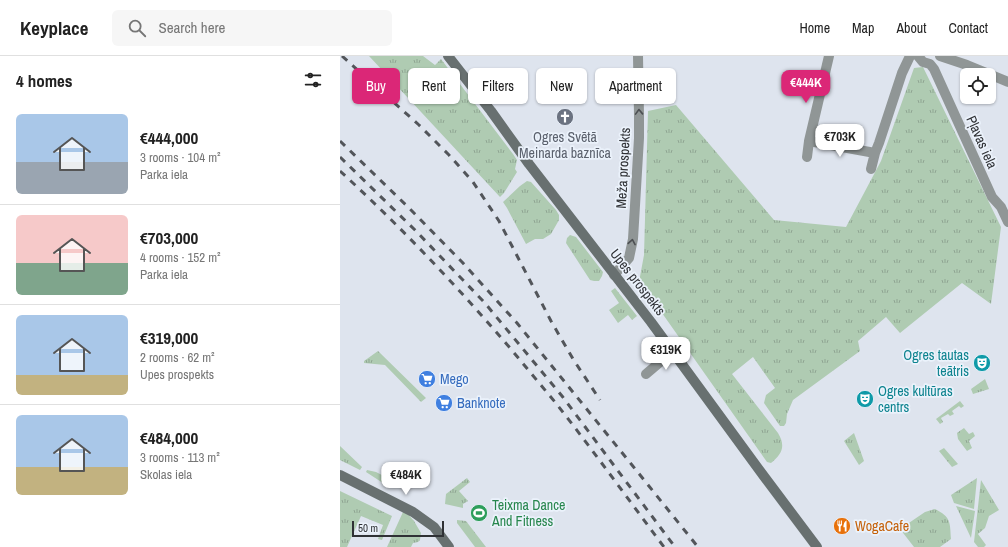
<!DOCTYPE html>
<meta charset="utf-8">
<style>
:root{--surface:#fff;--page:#f6f6f6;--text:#222;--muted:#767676;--line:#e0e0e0;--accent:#db2777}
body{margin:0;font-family:"Archivo Narrow",sans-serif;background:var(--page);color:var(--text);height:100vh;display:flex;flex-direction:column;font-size:15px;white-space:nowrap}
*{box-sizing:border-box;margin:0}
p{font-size:13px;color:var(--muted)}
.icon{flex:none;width:22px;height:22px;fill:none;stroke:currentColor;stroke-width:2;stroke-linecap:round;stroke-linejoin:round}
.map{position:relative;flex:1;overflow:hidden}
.panel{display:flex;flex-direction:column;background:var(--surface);width:340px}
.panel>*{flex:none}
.banner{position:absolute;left:12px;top:12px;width:380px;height:36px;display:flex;gap:8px}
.buttons{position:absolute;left:620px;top:12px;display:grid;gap:8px}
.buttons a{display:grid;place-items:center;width:36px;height:36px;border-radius:6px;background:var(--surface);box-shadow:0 1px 3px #0004;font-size:20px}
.scale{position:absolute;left:12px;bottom:10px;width:92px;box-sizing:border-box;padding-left:4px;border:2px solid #2f3135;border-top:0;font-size:11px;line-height:14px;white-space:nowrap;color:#2f3135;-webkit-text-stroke:3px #ebf2fb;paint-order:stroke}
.price{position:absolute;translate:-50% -34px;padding:0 9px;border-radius:8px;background:#fff;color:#222;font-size:13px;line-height:26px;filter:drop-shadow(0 1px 2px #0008)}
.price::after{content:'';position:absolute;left:50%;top:24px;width:12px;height:9px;margin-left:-6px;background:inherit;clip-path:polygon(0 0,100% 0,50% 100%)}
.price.active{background:var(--accent);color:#fff}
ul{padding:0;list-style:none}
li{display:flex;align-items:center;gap:12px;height:100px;padding:0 16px}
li+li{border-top:1px solid var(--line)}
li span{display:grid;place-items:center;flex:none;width:112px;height:80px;border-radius:6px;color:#555}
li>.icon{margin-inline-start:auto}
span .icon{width:48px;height:48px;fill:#fffc;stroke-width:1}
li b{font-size:17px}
h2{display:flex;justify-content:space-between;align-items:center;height:48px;padding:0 16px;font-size:17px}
.tag{padding:0 14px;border-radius:6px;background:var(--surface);box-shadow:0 1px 3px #0004;font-size:14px;line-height:36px}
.tag.active{background:var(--accent);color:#fff}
header{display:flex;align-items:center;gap:24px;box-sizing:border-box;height:56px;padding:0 20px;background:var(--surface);border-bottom:1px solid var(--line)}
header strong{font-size:19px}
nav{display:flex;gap:22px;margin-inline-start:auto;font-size:14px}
.search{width:280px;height:36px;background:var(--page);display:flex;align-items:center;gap:10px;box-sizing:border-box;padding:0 14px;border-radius:6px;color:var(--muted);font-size:15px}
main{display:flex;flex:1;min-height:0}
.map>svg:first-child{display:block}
.grass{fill:url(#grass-tufts)}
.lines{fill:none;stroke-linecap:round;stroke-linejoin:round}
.street{stroke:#909696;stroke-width:10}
.secondary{stroke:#687070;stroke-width:10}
.rail{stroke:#52555a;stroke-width:3;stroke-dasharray:7 7;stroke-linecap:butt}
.oneway{stroke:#4c4f52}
.labels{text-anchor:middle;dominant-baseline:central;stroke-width:3.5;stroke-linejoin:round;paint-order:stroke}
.worship-label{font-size:14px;fill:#5b616d;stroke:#ebf2fb}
.street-label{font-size:14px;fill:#2f3135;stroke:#ebf2fb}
.culture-label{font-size:14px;fill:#0d838f;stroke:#ebf2fb;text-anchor:end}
.shop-label{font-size:14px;fill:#366cbe;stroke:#ebf2fb;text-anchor:start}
.leisure-label{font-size:14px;fill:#27864d;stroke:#ebf2fb;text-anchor:start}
.food-label{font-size:14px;fill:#c56008;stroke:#ebf2fb;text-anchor:start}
</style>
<header>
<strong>Keyplace</strong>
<div class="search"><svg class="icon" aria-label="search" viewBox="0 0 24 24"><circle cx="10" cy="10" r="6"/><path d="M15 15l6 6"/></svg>Search here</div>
<nav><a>Home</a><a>Map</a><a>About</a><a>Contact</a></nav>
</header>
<main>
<section class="panel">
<h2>4 homes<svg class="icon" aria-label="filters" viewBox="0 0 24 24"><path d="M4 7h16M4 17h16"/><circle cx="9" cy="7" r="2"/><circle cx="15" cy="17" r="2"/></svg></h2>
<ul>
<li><span style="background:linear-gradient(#a9c7e8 60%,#9aa5b1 0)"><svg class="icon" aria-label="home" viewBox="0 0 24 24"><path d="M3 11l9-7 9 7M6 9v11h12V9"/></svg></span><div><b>€444,000</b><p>3 rooms · 104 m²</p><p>Parka iela</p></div></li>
<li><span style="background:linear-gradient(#f6c9c9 60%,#7fa58c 0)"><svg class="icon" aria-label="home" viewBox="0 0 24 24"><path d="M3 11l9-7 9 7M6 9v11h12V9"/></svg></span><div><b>€703,000</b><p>4 rooms · 152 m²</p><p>Parka iela</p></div></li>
<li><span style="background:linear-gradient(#a9c7e8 75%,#c2b280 0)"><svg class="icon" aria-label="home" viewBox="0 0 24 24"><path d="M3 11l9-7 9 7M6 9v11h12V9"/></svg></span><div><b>€319,000</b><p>2 rooms · 62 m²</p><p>Upes prospekts</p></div></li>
<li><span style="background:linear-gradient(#a9c7e8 65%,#c2b280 0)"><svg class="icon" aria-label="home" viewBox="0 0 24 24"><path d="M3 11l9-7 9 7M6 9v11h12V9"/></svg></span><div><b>€484,000</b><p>3 rooms · 113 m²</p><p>Skolas iela</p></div></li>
</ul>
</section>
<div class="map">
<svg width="668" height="491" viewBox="0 0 668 491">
<defs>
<pattern id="grass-tufts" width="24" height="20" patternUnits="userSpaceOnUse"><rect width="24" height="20" fill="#afcbb2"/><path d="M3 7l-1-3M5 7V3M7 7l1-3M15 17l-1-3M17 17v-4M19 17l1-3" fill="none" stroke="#8fa592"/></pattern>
</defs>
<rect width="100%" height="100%" fill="#dee4ee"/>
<path class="grass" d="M 29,0 L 83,0 L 95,9 L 101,3 L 173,98 L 177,104 L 175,113 L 177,116 L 164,137 L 160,141 Z
M 583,11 L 661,171 L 651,248 L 622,227 L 560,277 L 546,261 L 518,285 L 520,295 L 453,344 L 447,358 L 446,367 L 444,370 L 440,370 L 424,347 L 426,339 L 435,332 L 413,301 L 392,318 L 438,377 C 446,390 442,398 431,407 L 427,406 L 310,240 L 299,226 L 304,199 L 308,55 L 336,49 L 434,164 L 506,171 L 541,105 L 574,12 Z
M 187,125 L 191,126 L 216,154 L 219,159 L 219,164 L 211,178 L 203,183 L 195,183 L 186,188 L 167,152 L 163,146 L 180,130 Z
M 230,179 L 236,181 L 263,216 L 262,220 L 259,225 L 254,225 L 250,224 L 226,187 L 227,182 Z
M 275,232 L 297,260 L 292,264 L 288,259 L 278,267 L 269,254 L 279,247 L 271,235 Z
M 38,295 L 86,342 L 81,346 L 45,309 L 24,307 L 24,305 Z
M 645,323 L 649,333 L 633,338 L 631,333 Z
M 620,345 L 624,350 L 621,352 L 619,350 L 612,355 L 614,358 L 610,360 L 608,358 L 601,362 L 603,366 L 600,368 L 596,363 Z
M 624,372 L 629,378 L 633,376 L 635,380 L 629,385 L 632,392 L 627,395 L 618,383 L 617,377 Z
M 514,377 L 524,405 L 519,409 L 504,385 Z
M 0,390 L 22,411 L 20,414 L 0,404 Z
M 604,392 L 618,408 L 612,411 L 599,395 Z
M 27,414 L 36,416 L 61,429 L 58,432 L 46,429 L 26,416 Z
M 127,422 L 130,426 L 119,435 L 128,445 L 123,448 L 123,452 L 105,448 L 106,438 Z
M 637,422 L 634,453 L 614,447 L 611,439 Z
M 641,424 L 659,454 L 649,460 L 645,472 L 638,478 L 646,489 L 644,491 L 638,491 L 634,486 Z
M 0,435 L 52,460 L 42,484 L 38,483 L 43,469 L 21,460 L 7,491 L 0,491 Z
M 616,450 L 635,455 L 631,482 Z
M 595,453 C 611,461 610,466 611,483 L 600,491 L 574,491 L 560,473 L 585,456 Z
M 63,456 L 67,457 L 74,465 L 81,477 L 80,484 L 78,486 L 73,487 L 71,491 L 47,491 Z
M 117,464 L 126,465 L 146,491 L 135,491 L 117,467 Z"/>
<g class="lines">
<path class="street" d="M 578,0 L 583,6 L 590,8 L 594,13 L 652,141 L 661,151 L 668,166
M 600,0 L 627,9 L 668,26
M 469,85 L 535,97
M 467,101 L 469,85 L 489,0
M 531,113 L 535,97 L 539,87 L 562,17 L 570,0
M 274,219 L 289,202 L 293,183 L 299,82 L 299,60 L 298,0
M 306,318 L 332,296"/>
<path class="secondary" d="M 108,0 L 151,55 L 189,108 L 311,266 L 423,419 L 477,491
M 0,419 L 73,456 L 94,471 L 109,491"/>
<path class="rail" d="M 2,0 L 79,69 L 109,99 L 133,126 L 159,165 L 211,265 L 233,303 L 260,344
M 0,85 L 68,151 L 122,206 L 177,267 L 292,409 L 358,491
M 0,101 L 75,174 L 144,246 L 222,340 L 335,491
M 0,115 C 60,170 117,230 170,292 C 185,310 200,328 215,346 C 252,393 288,443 324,491"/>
</g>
<defs><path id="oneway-chevron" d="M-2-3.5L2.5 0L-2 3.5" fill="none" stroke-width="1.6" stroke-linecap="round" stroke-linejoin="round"/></defs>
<g class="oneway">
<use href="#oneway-chevron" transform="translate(299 56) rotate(-92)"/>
<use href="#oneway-chevron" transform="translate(292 186) rotate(-80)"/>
</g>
<defs>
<symbol id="church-disc" viewBox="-11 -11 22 22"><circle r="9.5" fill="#6b7280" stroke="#ebf2fb"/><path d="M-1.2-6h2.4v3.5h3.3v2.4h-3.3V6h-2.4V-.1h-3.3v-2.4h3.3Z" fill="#fff"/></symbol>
<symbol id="theatre-disc" viewBox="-11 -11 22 22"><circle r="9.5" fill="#0f9aa8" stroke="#ebf2fb"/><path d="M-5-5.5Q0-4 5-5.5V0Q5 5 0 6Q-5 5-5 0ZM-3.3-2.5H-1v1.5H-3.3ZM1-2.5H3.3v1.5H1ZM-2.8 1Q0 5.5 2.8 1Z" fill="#fff"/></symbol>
<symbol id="supermarket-disc" viewBox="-11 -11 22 22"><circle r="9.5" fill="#3f7fe0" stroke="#ebf2fb"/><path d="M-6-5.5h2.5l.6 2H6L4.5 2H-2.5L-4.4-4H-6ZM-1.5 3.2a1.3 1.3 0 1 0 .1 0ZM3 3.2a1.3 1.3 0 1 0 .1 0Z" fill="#fff"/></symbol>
<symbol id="stadium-disc" viewBox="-11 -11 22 22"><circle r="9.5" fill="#2e9e5b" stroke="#ebf2fb"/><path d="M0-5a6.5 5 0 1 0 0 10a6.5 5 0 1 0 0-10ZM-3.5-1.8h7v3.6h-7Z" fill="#fff"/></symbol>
<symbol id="restaurant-disc" viewBox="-11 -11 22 22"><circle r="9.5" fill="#e8710a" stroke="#ebf2fb"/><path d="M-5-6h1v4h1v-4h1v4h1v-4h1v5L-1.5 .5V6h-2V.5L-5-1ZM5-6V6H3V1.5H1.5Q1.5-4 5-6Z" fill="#fff"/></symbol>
</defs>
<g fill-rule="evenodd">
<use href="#church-disc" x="215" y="51" width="20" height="20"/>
<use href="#theatre-disc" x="632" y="297" width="20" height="20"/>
<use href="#supermarket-disc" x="77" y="313" width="20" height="20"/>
<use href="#theatre-disc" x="515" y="333" width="20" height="20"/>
<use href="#supermarket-disc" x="94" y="337" width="20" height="20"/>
<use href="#stadium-disc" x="129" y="447" width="20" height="20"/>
<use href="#restaurant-disc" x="492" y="460" width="20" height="20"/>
</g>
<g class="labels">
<g class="worship-label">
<text x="225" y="81">Ogres Svētā<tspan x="225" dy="16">Meinarda baznīca</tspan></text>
</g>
<g class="street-label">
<text transform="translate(642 86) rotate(66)">Pļavas iela</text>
<text transform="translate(283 112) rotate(-87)">Meža prospekts</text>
<text transform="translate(298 226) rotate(52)">Upes prospekts</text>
</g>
<g class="culture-label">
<text x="629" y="299">Ogres tautas<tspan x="629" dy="16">teātris</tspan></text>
<text x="538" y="335" text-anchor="start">Ogres kultūras<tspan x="538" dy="16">centrs</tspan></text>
</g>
<g class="shop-label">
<text x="100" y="323">Mego</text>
<text x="117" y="347">Banknote</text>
</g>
<g class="leisure-label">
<text x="152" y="449">Teixma Dance<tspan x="152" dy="16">And Fitness</tspan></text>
</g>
<g class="food-label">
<text x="515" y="470">WogaCafe</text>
</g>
</g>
</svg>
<div class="buttons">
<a><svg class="icon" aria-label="locate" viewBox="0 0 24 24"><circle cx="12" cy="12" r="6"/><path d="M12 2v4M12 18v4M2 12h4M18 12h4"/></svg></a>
</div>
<div class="scale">50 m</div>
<b class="price active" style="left:466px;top:48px">€444K</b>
<b class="price" style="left:500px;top:102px">€703K</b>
<b class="price" style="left:326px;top:315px">€319K</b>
<b class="price" style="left:66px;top:440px">€484K</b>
<div class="banner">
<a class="tag active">Buy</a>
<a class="tag">Rent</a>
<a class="tag">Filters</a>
<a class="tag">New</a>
<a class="tag">Apartment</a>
</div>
</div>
</main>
